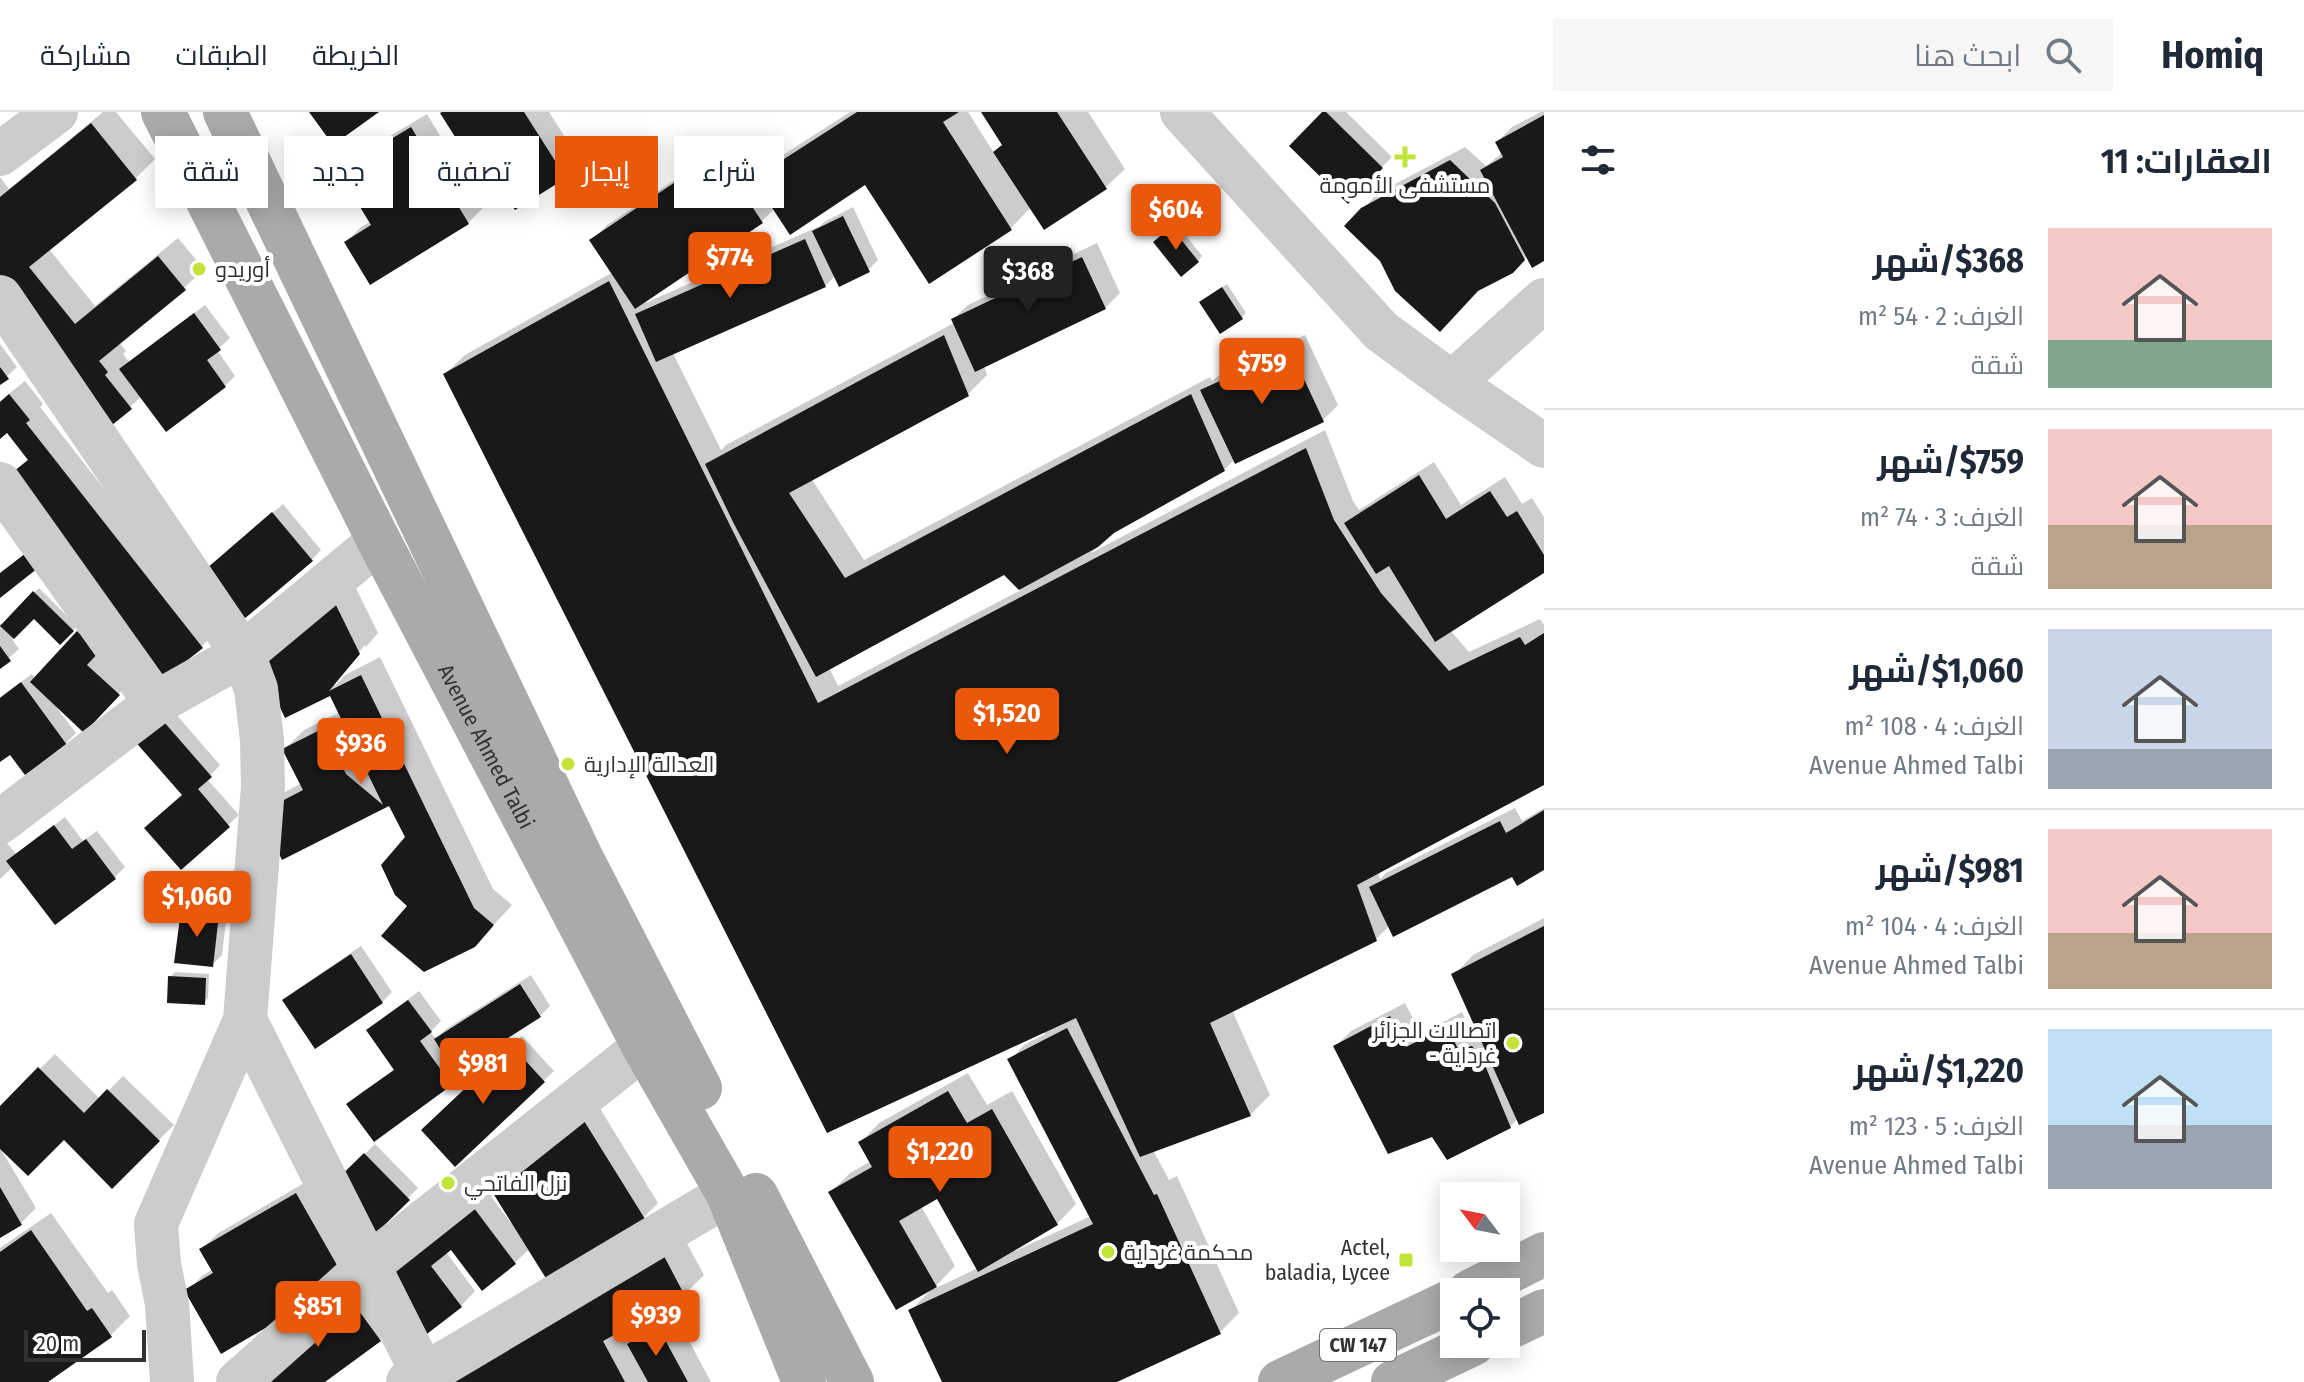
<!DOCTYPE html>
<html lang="ar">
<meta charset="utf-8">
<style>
:root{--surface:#fff;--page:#f6f6f7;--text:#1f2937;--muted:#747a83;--line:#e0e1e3;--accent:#ea580c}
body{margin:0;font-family:"Fira Sans Condensed",Cairo,sans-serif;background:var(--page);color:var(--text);direction:rtl;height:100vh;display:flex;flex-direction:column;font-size:30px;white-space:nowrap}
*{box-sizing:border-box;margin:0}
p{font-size:26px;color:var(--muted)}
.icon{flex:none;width:44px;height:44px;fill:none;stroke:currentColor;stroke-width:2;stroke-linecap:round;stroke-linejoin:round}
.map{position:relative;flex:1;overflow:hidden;direction:ltr}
.side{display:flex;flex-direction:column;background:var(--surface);width:760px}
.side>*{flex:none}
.top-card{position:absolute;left:24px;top:24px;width:760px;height:72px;direction:rtl;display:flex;gap:16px}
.needle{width:52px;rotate:302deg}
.fabs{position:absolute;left:1440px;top:1070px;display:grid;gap:16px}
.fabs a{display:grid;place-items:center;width:80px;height:80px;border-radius:0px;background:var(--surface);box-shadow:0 4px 20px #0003;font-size:40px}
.scale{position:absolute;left:24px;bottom:20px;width:122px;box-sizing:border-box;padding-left:8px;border:4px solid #323232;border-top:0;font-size:22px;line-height:28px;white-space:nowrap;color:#323232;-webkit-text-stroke:6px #fff;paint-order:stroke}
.price{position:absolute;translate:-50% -68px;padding:0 18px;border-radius:8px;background:var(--accent);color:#fff;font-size:26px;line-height:52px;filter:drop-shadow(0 2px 4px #0008)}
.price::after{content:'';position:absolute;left:50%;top:48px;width:24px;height:18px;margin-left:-12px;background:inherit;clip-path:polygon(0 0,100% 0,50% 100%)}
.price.selected{background:#222;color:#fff}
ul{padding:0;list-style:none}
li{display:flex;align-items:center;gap:24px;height:200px;padding:0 32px}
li+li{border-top:2px solid var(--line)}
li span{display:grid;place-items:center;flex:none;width:224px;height:160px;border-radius:0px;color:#555}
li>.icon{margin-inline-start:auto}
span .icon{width:96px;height:96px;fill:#fffc;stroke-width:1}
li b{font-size:34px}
h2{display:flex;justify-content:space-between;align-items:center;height:96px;padding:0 32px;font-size:34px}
.pill{padding:0 28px;border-radius:0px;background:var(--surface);box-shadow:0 4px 20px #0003;font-size:28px;line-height:72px}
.pill.selected{background:var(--accent);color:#fff}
header{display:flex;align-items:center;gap:48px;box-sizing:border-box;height:112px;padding:0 40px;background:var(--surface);border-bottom:2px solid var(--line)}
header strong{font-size:38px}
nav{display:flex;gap:44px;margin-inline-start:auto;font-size:28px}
.search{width:560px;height:72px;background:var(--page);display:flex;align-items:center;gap:20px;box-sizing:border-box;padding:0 28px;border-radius:0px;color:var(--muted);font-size:30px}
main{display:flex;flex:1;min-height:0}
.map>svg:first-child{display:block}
.shadow{fill:#0003;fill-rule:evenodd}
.building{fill:#191919}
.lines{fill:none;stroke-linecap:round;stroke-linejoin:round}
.minor{stroke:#ccc;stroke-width:44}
.major{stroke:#aaa;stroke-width:44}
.poi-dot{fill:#c4e339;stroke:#fff;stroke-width:3}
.labels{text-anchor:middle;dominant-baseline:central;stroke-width:8;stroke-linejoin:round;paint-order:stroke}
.shield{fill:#fff;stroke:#707070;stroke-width:2}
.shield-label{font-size:20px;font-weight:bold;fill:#323232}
.poi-label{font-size:22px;fill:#323232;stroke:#fff;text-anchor:start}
.street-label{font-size:22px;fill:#323232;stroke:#fff}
</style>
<header>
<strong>Homiq</strong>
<div class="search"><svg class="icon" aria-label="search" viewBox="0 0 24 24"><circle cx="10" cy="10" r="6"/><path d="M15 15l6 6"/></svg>ابحث هنا</div>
<nav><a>الخريطة</a><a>الطبقات</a><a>مشاركة</a></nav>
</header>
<main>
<section class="side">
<h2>العقارات: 11<svg class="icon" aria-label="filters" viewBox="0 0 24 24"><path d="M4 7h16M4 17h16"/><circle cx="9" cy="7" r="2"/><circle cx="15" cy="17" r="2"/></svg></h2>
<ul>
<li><span style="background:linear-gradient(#f6c9c9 70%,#7fa58c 0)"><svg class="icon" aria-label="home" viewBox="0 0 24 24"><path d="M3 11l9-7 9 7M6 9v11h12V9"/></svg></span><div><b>$368/شهر</b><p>الغرف: 2 · 54 m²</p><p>شقة</p></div></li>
<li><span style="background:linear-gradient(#f6c9c9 60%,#b9a48a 0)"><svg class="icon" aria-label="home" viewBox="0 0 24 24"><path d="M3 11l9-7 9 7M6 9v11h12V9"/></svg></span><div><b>$759/شهر</b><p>الغرف: 3 · 74 m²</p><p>شقة</p></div></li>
<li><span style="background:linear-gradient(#c9d6e8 75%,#9aa5b1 0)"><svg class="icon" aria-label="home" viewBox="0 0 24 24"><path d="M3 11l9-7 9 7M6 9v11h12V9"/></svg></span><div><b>$1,060/شهر</b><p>الغرف: 4 · 108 m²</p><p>Avenue Ahmed Talbi</p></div></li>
<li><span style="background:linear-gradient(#f6c9c9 65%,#b9a48a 0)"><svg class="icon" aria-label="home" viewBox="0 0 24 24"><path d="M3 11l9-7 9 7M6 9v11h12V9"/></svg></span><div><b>$981/شهر</b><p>الغرف: 4 · 104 m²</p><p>Avenue Ahmed Talbi</p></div></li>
<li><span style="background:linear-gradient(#bfe0f5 60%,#9aa5b1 0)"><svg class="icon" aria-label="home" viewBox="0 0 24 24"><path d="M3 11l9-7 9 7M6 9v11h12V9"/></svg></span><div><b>$1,220/شهر</b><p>الغرف: 5 · 123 m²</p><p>Avenue Ahmed Talbi</p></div></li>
</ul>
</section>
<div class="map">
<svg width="1544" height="1270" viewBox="0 0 1544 1270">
<rect width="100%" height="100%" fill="#fff"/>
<path class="shadow" d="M 103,0 L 116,0 L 155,47 L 135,67 L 49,137 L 95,194 L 178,126 L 204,157 L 184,176 L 119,230 L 126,239 L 123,242 L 129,250 L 205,193 L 230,226 L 217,238 L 235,264 L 225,274 L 166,317 L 142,284 L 108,315 L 0,181 L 0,65 L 9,77 Z
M 444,0 L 549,0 L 580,49 L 565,64 L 485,46 Z
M 850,0 L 968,0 L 994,41 L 1004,32 L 983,0 L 1088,0 L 1125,57 L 1105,76 L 1031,95 L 1011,116 L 866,70 L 775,96 L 762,109 L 643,192 L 647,190 L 648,191 L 652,188 L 820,114 L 824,110 L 853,95 L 878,148 L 868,158 L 835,164 L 825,174 L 673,241 L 721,338 L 726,333 L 954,211 L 953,207 L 968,193 L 1097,131 L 1120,181 L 1105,196 L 984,254 L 987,263 L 968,282 L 811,366 L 864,448 L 1210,265 L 1212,269 L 1218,264 L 1305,223 L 1338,293 L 1323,308 L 1235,347 L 1224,358 L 1113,419 L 1091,441 L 1325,318 L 1353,389 L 1359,398 L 1434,350 L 1461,393 L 1505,365 L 1522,392 L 1532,386 L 1544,405 L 1544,458 L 1450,518 L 1469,540 L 1540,507 L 1544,513 L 1544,671 L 1378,760 L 1380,767 L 1386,761 L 1515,696 L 1522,709 L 1544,696 L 1544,755 L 1512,762 L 1390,813 L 1376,827 L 1232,898 L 1270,983 L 1250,1003 L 1153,1038 L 1169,1068 L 1177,1064 L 1239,1201 L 1220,1220 L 1112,1270 L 944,1270 L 911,1198 L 931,1178 L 831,1080 L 850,1061 L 871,1049 L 860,1031 L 879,1011 L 968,961 L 987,993 L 1012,979 L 1076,1092 L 1057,1112 L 1014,1136 L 1015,1139 L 1091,1104 L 1010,948 L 1024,933 L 1045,922 L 445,262 L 465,243 L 613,160 L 592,128 L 607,113 L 733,29 L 757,66 L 775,48 ZM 1005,460 L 1021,478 L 838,574 L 829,555 ZM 938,1085 L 978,1156 L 932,1178 L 955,1154 L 921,1094 Z
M 1325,0 L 1346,0 L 1392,45 L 1348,89 Z
M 1541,0 L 1544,0 L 1544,147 L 1528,143 L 1512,159 L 1381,147 L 1347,114 L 1378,81 L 1465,35 L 1486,54 L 1503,40 L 1497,30 L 1512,15 Z
M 427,2 L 483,96 L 468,111 L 346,130 L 361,115 L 371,109 L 341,59 L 356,44 Z
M 1177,112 L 1202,144 L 1198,149 L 1160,125 Z
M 1227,172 L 1246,201 L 1242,205 L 1206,186 Z
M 0,232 L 17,255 L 0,271 Z
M 25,269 L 43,292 L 40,295 L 216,520 L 201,535 L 0,385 L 0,349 L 12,363 L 29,347 L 8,318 L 0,325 L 0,289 Z
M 283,392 L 321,438 L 312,448 L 203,460 Z
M 350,464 L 378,521 L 366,535 L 365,533 L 331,573 L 336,573 L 345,563 L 380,545 L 493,777 L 512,793 L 474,834 L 410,793 L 407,725 L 390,692 L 283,745 L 281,682 L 302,671 L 284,638 L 304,618 L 340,600 L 331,581 L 249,527 Z
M 39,476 L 77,514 L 60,530 L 34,504 L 12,527 L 19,537 L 0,554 L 0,511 L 2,514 Z
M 88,511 L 128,572 L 84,618 L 59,594 L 57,596 L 76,621 L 66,631 L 25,660 L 10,640 L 0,647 L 0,585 L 32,562 L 36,567 Z
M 162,586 L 220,653 L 207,667 L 239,703 L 181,756 L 184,682 L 127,618 Z
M 65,705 L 83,729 L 97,719 L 125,755 L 115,765 L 13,755 L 0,767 L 0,722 L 16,742 Z
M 193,789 L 228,793 L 222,843 L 212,853 L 183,799 Z
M 1544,806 L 1544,998 L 1518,1006 L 1510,1015 L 1433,1022 L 1336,934 L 1351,919 L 1405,891 L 1421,922 L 1462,900 L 1473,923 L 1480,921 L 1454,863 L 1473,843 Z
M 361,834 L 392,880 L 382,890 L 285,889 L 295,879 Z
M 175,860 L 209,862 L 208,886 L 204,891 L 170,865 Z
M 531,863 L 550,894 L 540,904 L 457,957 L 460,962 L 450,972 L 349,992 L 359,982 L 396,956 L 369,919 L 379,909 L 419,879 L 441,909 L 430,920 L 436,927 L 446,917 Z
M 522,924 L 554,959 L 455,1052 L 424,1018 Z
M 55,942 L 100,987 L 123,964 L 174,1013 L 112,1074 L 64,1026 L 0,1034 L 0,996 Z
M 596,990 L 658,1091 L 643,1106 L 530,1136 L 515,1151 L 451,1135 L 446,1140 L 475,1179 L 461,1194 L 395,1212 L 380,1227 L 322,1270 L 232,1270 L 481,1071 L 511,1111 L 513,1109 Z
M 375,1032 L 418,1076 L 362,1132 L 360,1152 L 187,1179 L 202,1164 L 213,1157 L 202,1137 L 217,1122 L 311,1067 L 322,1085 Z
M 0,1036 L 36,1096 L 21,1111 L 0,1124 Z
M 51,1101 L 108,1181 L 112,1178 L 130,1204 L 111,1223 L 45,1270 L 0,1270 L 0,1136 Z
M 676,1111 L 704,1163 L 684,1183 L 625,1215 L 632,1229 L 644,1217 L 674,1201 L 711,1270 L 410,1270 Z"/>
<path class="building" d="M 309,0 L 379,0 L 333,33 Z
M 442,0 L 524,0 L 566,66 L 515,98 L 484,49 L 474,55 L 440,1 Z
M 857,0 L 959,0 L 943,10 L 1012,118 L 929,172 L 865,73 L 790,123 L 753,67 Z
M 981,0 L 1057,0 L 1107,77 L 1044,118 L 993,40 L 1002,33 Z
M 1322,0 L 1326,0 L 1383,56 L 1348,92 L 1289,34 Z
M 1544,3 L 1544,149 L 1532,156 L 1480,58 L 1503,45 L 1495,30 Z
M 91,11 L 137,68 L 29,155 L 75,212 L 158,144 L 186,178 L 99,249 L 108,260 L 105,263 L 132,297 L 107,317 L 0,185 L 0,85 Z
M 411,15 L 469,112 L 370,173 L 344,130 L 371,113 L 338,59 Z
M 717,42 L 763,111 L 635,197 L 589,128 Z
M 1450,48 L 1495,91 L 1525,148 L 1513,161 L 1478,179 L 1440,220 L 1395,179 L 1380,149 L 1344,114 L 1361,96 Z
M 843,104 L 870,160 L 839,175 L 812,119 Z
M 1171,115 L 1199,150 L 1181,165 L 1153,130 Z
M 805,127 L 826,175 L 656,250 L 635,202 Z
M 1082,145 L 1106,197 L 975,260 L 951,207 Z
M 609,169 L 818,591 L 1306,336 L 1334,408 L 1381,481 L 1449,559 L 1520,525 L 1525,533 L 1544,521 L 1544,673 L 1357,773 L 1377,829 L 1210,911 L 1251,1004 L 1140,1045 L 1076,906 L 827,1021 L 443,262 Z
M 1222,175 L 1243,207 L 1220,222 L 1199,190 Z
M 194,201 L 221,238 L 207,248 L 226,275 L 166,320 L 119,257 Z
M 944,223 L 969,284 L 789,381 L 845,466 L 1191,282 L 1225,359 L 1114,421 L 1098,435 L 1019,478 L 1004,463 L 816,565 L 734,412 L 705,352 Z
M 1290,237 L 1324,310 L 1235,352 L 1200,278 Z
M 0,255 L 9,267 L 0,273 Z
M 9,282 L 30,308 L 26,311 L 203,536 L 153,575 L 4,367 L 28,348 L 7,321 L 0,327 L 0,290 Z
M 1419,363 L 1446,407 L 1490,379 L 1507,405 L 1517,399 L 1544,443 L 1544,461 L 1435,530 L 1389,454 L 1376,462 L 1344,411 Z
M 272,400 L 313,449 L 231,518 L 191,470 Z
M 26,441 L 38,456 L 0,486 L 0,461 Z
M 33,479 L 74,519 L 60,533 L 34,507 L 14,527 L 0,514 Z
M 331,483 L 360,542 L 329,579 L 361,563 L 474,796 L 494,813 L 475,835 L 424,860 L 381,824 L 407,794 L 395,783 L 381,753 L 405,725 L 389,694 L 282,748 L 259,701 L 303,678 L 282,637 L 324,616 L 346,662 L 383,693 L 330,584 L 285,606 L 247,527 Z
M 77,519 L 99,540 L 87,553 L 120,583 L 84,621 L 30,570 Z
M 0,534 L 11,549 L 0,557 Z
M 21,570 L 67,633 L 25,663 L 10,643 L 0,650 L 0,586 Z
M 151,595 L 212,665 L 198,677 L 230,715 L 181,758 L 144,716 L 182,683 L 125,618 Z
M 1544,698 L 1544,758 L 1517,774 L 1512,765 L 1393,825 L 1369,775 L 1500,709 L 1506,721 Z
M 54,713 L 72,737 L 86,727 L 116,767 L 55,813 L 6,749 Z
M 181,798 L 219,802 L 213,855 L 174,851 Z
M 1544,814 L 1544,1001 L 1519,1013 L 1451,862 Z
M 351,842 L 383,891 L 315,937 L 282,888 Z
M 168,864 L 206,866 L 205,893 L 167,891 Z
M 520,872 L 541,905 L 455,960 L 434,927 Z
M 408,888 L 432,920 L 420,929 L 452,973 L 374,1030 L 346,992 L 394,958 L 366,918 Z
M 1390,904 L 1406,935 L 1447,914 L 1458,937 L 1472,934 L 1482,946 L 1511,1016 L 1447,1048 L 1432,1025 L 1388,1042 L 1333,934 Z
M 1067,916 L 1154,1083 L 1157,1082 L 1221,1222 L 1117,1270 L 942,1270 L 908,1198 L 1093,1112 L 1007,947 Z
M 511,933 L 545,970 L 455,1055 L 421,1018 Z
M 38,955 L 84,1001 L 107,977 L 160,1029 L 112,1077 L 64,1028 L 28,1064 L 0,1037 L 0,994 Z
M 948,979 L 967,1011 L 992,997 L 1058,1113 L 978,1160 L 937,1087 L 899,1109 L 937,1175 L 896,1198 L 828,1080 L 872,1055 L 858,1030 Z
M 581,1004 L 645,1107 L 547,1168 L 483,1065 Z
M 364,1041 L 410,1088 L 362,1135 L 316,1088 Z
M 0,1075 L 22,1113 L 0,1126 Z
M 296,1081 L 346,1169 L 221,1242 L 184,1178 L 213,1161 L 199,1137 Z
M 465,1084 L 516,1152 L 482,1179 L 451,1138 L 431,1154 L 462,1195 L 410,1235 L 358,1166 Z
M 31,1118 L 87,1199 L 92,1196 L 112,1225 L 48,1270 L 0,1270 L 0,1140 Z
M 656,1129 L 685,1184 L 603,1229 L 625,1270 L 408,1270 Z
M 348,1184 L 381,1229 L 325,1270 L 232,1270 Z
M 658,1215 L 688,1270 L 648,1270 L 627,1232 Z"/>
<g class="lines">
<path class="minor" d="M 1182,0 L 1381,219 L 1452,271 L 1544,334
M 0,42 L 56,0
M 0,185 L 243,542 L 256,577 L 262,628 L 263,675 L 245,908 L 156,1112 L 159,1152 L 167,1192 L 172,1270
M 1452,271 L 1544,188
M 0,372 L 156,591
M 0,710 L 156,591 L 243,542 L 379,429
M 245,908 L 427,1270
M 238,1270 L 368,1154 L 644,935
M 408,1270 L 424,1263 L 728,1082"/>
<g class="major">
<path id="s1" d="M 163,0 L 379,429 L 644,935 L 728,1082 L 804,1270"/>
<path d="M 225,0 L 581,745 L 700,976"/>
<path d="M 756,1083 L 852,1270"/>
<path d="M 1469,1180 L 1544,1142"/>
<path d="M 1506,1217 L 1544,1199"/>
<path d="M 1280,1270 L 1454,1188"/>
<path d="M 1393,1270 L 1473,1232"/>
</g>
</g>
<g class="poi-dot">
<path d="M1401 33h8v8h8v8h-8v8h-8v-8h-8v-8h8z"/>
<circle cx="199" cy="157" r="8"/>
<circle cx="568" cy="652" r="8"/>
<circle cx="1513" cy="931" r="8"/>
<circle cx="448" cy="1071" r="8"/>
<circle cx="1108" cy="1140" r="8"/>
<rect x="1398" y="1140" width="16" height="16" rx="4"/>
</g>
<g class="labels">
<rect class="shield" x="1320" y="1217" width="76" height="32" rx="6"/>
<g class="shield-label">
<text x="1358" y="1233">CW 147</text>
</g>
<g class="poi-label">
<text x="1405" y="73" text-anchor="middle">مستشفى الأمومة</text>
<text x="215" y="157">أوريدو</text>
<text x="584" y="652">العدالة الإدارية</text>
<text x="1497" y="918" text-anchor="end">اتصالات الجزائر<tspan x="1497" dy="25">- غرداية</tspan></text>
<text x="464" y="1071">نزل الفاتحي</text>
<text x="1390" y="1135" text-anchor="end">Actel,<tspan x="1390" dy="25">baladia, Lycee</tspan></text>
<text x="1124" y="1140">محكمة غرداية</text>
</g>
<g class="street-label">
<text stroke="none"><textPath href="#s1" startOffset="712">Avenue Ahmed Talbi</textPath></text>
</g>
</g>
</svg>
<div class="fabs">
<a><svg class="needle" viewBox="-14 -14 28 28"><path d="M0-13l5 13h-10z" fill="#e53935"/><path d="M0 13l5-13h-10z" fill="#747a83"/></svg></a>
<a><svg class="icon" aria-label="locate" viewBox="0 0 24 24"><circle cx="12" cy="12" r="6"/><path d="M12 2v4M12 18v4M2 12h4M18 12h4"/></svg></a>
</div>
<div class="scale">20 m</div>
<b class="price" style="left:1176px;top:140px">$604</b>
<b class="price" style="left:730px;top:188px">$774</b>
<b class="price selected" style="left:1028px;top:202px">$368</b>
<b class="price" style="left:1262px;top:294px">$759</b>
<b class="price" style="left:1007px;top:644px">$1,520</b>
<b class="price" style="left:361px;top:674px">$936</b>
<b class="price" style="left:197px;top:827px">$1,060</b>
<b class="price" style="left:483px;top:994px">$981</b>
<b class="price" style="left:940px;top:1082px">$1,220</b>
<b class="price" style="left:318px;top:1237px">$851</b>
<b class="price" style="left:656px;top:1246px">$939</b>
<div class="top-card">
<a class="pill">شراء</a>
<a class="pill selected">إيجار</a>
<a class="pill">تصفية</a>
<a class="pill">جديد</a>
<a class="pill">شقة</a>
</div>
</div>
</main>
